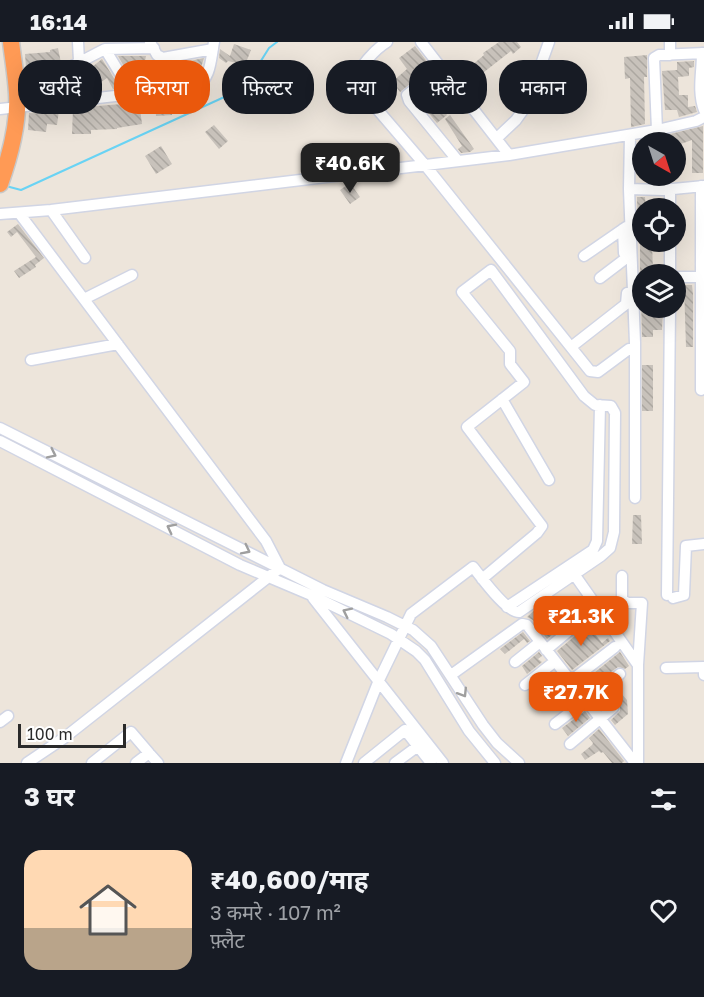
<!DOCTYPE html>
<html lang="hi">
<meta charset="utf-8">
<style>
:root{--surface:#171b24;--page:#242831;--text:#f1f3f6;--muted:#9ea1a6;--line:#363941;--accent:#ea580c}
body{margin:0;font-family:"Golos Text","Noto Sans Devanagari",sans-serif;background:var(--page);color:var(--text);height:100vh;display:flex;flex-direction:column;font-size:22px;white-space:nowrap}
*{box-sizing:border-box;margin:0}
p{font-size:20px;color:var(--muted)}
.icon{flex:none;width:33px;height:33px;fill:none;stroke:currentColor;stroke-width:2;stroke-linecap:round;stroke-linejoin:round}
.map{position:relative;height:721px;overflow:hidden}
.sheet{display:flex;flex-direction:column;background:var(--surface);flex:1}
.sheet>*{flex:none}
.guide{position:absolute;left:18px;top:18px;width:669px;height:54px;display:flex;gap:12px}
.needle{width:39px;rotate:141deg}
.buttons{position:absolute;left:632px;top:90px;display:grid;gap:12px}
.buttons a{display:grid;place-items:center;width:54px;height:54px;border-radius:50%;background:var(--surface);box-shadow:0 6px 24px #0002;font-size:30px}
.scale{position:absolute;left:18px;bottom:15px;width:108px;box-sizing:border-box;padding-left:6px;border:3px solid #2a2a2a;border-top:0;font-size:16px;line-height:21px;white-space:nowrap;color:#2a2a2a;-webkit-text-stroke:4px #fff;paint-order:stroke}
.price{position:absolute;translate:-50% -51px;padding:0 14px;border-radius:12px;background:var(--accent);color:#fff;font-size:20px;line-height:39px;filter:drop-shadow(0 2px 3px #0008)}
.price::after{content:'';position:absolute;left:50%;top:36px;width:18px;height:14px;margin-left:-9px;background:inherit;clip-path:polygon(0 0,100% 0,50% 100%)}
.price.active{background:#222;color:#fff}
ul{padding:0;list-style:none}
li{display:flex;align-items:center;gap:18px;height:150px;padding:0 24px}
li+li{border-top:2px solid var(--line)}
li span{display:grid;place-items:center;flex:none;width:168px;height:120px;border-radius:18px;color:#555}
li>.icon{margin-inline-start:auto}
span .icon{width:72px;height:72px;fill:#fffc;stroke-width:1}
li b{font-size:26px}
h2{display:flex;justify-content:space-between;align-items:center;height:72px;padding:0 24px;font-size:26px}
.tag{padding:0 21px;border-radius:24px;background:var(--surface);box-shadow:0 6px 24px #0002;font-size:21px;line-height:54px}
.tag.active{background:var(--accent);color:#fff}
.status{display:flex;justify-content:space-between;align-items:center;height:42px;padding:0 30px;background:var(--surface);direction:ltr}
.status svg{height:16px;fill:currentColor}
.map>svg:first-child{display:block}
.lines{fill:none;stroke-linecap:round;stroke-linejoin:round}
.stream{stroke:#69d3f4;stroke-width:2}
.building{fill:url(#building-back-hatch)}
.minor-casing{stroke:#d1d5e4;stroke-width:13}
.highway-casing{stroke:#c8c8c8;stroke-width:19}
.minor{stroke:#fff;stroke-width:10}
.highway{stroke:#ff9a55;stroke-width:16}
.oneway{stroke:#9f9f9f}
</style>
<div class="status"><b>16:14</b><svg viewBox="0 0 49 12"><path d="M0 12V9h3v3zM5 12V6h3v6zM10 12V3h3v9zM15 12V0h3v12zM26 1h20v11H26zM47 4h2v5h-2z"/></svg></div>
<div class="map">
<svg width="704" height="721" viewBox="0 0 704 721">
<defs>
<pattern id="building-back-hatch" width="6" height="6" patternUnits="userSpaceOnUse" patternTransform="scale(1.5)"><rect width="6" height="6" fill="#c8c2bb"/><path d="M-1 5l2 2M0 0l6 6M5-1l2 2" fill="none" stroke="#aca7a1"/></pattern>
</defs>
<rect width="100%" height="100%" fill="#ede5db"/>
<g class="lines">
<path class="stream" d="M 6,144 L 21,148 L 244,46 L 269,6 L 277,0"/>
</g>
<path class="building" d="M 499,0 L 517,0 L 521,5 L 513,12 L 511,9 L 479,34 L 471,24 L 484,13 L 483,11 Z
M 234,2 L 251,8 L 245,23 L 228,19 L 226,21 L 219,16 L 220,7 L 230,14 Z
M 415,4 L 431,25 L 400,50 L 392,40 L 407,27 L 399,16 Z
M 58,6 L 61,21 L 33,28 L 33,36 L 27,39 L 25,12 L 50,10 L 50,8 Z
M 647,13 L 647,35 L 644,35 L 645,82 L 631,85 L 630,36 L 625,37 L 624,15 Z
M 118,14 L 146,14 L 144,24 L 150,24 L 149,43 L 140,44 L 142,42 L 143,29 L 126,28 Z
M 204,16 L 200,29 L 193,38 L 157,42 L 158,35 L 187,29 L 181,28 L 180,21 Z
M 102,17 L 120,46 L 113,47 L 107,36 L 88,49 L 81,50 L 77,42 L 91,34 L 87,29 Z
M 694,19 L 694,25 L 689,26 L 689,34 L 678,35 L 679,53 L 688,53 L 688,65 L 695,64 L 697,70 L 679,75 L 677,68 L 665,68 L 662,29 L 677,28 L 677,20 Z
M 440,37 L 450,49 L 438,58 L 433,51 L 437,48 L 433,42 Z
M 171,55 L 172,73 L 156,74 L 155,57 Z
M 139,59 L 142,82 L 117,86 L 117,87 L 91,88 L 91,92 L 72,92 L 73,66 L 122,62 L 121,61 Z
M 438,60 L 447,73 L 437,81 L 427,69 Z
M 59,68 L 57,83 L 47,82 L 46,90 L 28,88 L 29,71 L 52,72 L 52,69 Z
M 450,73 L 474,107 L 470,110 L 461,111 L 458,107 L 462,104 L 445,77 Z
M 214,83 L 228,99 L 219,107 L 205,90 Z
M 703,84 L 703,131 L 692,131 L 692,98 L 675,104 L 675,100 L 650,100 L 650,97 Z
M 161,104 L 172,122 L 156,132 L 145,114 Z
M 350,141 L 360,155 L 350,162 L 340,148 Z
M 637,155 L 645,155 L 646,166 L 642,166 L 642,198 L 638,198 Z
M 18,182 L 44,216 L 35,223 L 36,225 L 19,236 L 14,229 L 36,215 L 17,190 L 11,195 L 7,190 Z
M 640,200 L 652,200 L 653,229 L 640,230 Z
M 684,243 L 692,243 L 693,252 L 693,305 L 686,305 Z
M 641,257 L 642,266 L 663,266 L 662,288 L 653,288 L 653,295 L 642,295 Z
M 642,323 L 653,323 L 653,369 L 642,369 Z
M 633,473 L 641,473 L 642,502 L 632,502 Z
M 570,560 L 576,569 L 558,584 L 560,586 L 547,597 L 533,578 L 527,575 L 535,568 L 548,583 L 561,572 L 558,569 Z
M 594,578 L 595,579 L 589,584 L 602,601 L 608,596 L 610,599 L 572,628 L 557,609 Z
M 523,590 L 530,599 L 527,601 L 524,597 L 505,612 L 500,607 Z
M 539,610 L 542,614 L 538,617 L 542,620 L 527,632 L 522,624 Z
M 620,610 L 629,624 L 625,627 L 618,625 L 601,637 L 598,634 L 592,639 L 589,635 Z
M 554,630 L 560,638 L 543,651 L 539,647 L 533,651 L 530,648 Z
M 619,649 L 627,658 L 628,672 L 615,683 L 611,678 L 620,669 L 619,662 L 611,659 L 601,666 L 596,660 L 600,657 L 603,662 Z
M 585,669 L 590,676 L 568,694 L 562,686 Z
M 599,687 L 624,719 L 622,721 L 612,721 L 603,710 L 601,711 L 599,709 L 585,718 L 581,712 L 592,703 L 593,701 L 589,696 Z"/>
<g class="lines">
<defs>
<path id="minor" d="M 78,0 L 79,19
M 150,0 L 157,13 L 163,16 L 213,7
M 387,0 C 377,6 355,27 357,40 C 358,45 362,49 365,53 L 425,123 L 590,329 L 598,330 L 629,307
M 421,0 L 509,113
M 670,0 L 670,13
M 105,7 L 133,53
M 702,11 C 702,31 697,49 704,68
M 442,26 L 407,53 L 409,59 L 458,119
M 18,52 L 105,7 L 154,6
M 0,67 L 195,45 C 211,39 211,15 214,0
M 657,88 L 654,16 L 659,13 L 704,11
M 630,93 L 629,147 L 635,301 L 635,456
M 497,96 L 516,78 L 526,64 L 549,0
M 629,147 L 663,148 L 704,144
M 670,166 L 670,147
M 51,168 L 85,216
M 19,171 L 266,499 L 280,526 L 64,696 L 27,721
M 0,172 L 51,168 L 509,113 L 657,88 L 696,79 L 704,75
M 623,187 L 624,211
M 584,214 L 626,185
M 670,232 L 670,200
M 675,235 L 704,235
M 600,236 L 625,217
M 84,257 L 132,233
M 571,305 L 626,262 L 627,251
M 31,318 L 118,302
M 701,348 L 701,144
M 502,357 L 549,438
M 0,386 L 323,548 L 387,575 L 413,588 L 431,604 L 483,683 L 497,701 L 519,721
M 0,399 L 240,523 L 311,553 L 391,592 L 416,609 L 425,618 L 469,689 L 495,721
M 574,532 L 638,623
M 622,534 L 622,558 L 628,561 L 642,561 L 638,623 L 638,721
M 667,553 L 670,266
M 313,556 L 443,721
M 673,556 L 684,553 L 686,504 L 704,502
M 507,565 L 593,508 L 597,499 L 600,363
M 546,608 L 589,572
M 515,620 L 540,600
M 666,626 L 704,625 L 704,633
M 451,633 L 522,582 L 527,583 L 635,721
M 525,643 L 554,620
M 542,661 L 615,605
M 0,680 L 8,674
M 555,682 L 620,632
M 570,702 L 613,666
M 92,721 L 131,690 L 149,711
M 136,721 L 149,711 L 158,721
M 346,721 L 379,638 L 411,572 L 473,525 C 482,536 506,570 519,570 L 601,514 L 610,506 L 614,490 L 615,371 L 611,364 L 595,363 L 584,354 L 491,228 L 462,250 L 510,309 L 510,322 L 524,340 L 467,385 L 542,484 L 537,491 L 482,537
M 364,721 L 405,688 L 431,721
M 395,721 L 418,704"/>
<path id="highway" d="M 0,142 C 10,114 19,81 17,51 C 16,34 13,17 11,0"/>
</defs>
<use href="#minor" class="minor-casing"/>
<use href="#highway" class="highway-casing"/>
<use href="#minor" class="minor"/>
<use href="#highway" class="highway"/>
</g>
<defs><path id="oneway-chevron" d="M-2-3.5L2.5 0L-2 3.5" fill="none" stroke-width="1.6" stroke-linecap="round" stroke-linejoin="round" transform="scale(1.5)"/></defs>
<g class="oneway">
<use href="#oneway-chevron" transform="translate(52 412) rotate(26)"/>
<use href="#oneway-chevron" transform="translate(171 486) rotate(-153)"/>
<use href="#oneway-chevron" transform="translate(246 508) rotate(27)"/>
<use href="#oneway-chevron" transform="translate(347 570) rotate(-154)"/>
<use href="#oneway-chevron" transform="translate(463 651) rotate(58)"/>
</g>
</svg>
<div class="buttons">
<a><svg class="needle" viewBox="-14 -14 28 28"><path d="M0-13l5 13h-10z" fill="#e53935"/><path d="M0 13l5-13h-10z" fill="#9ea1a6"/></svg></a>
<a><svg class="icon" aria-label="locate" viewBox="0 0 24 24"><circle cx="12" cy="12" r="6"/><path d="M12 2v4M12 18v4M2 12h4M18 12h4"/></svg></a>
<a><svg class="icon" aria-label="layers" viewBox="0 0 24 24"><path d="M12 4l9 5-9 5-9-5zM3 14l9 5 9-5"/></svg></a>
</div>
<div class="scale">100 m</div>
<b class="price active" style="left:350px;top:152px">₹40.6K</b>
<b class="price" style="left:581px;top:605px">₹21.3K</b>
<b class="price" style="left:576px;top:681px">₹27.7K</b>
<div class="guide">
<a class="tag">खरीदें</a>
<a class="tag active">किराया</a>
<a class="tag">फ़िल्टर</a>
<a class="tag">नया</a>
<a class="tag">फ़्लैट</a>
<a class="tag">मकान</a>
</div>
</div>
<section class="sheet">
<h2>3 घर<svg class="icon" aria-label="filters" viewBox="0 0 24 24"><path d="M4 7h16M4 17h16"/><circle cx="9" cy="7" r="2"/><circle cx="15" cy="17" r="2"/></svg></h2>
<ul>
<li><span style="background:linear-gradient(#ffd9b3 65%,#b9a48a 0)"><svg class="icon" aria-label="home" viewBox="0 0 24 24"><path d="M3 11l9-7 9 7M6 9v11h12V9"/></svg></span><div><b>₹40,600/माह</b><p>3 कमरे · 107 m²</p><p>फ़्लैट</p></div><svg class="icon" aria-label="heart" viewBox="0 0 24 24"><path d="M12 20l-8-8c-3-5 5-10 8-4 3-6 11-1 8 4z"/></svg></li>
</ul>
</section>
